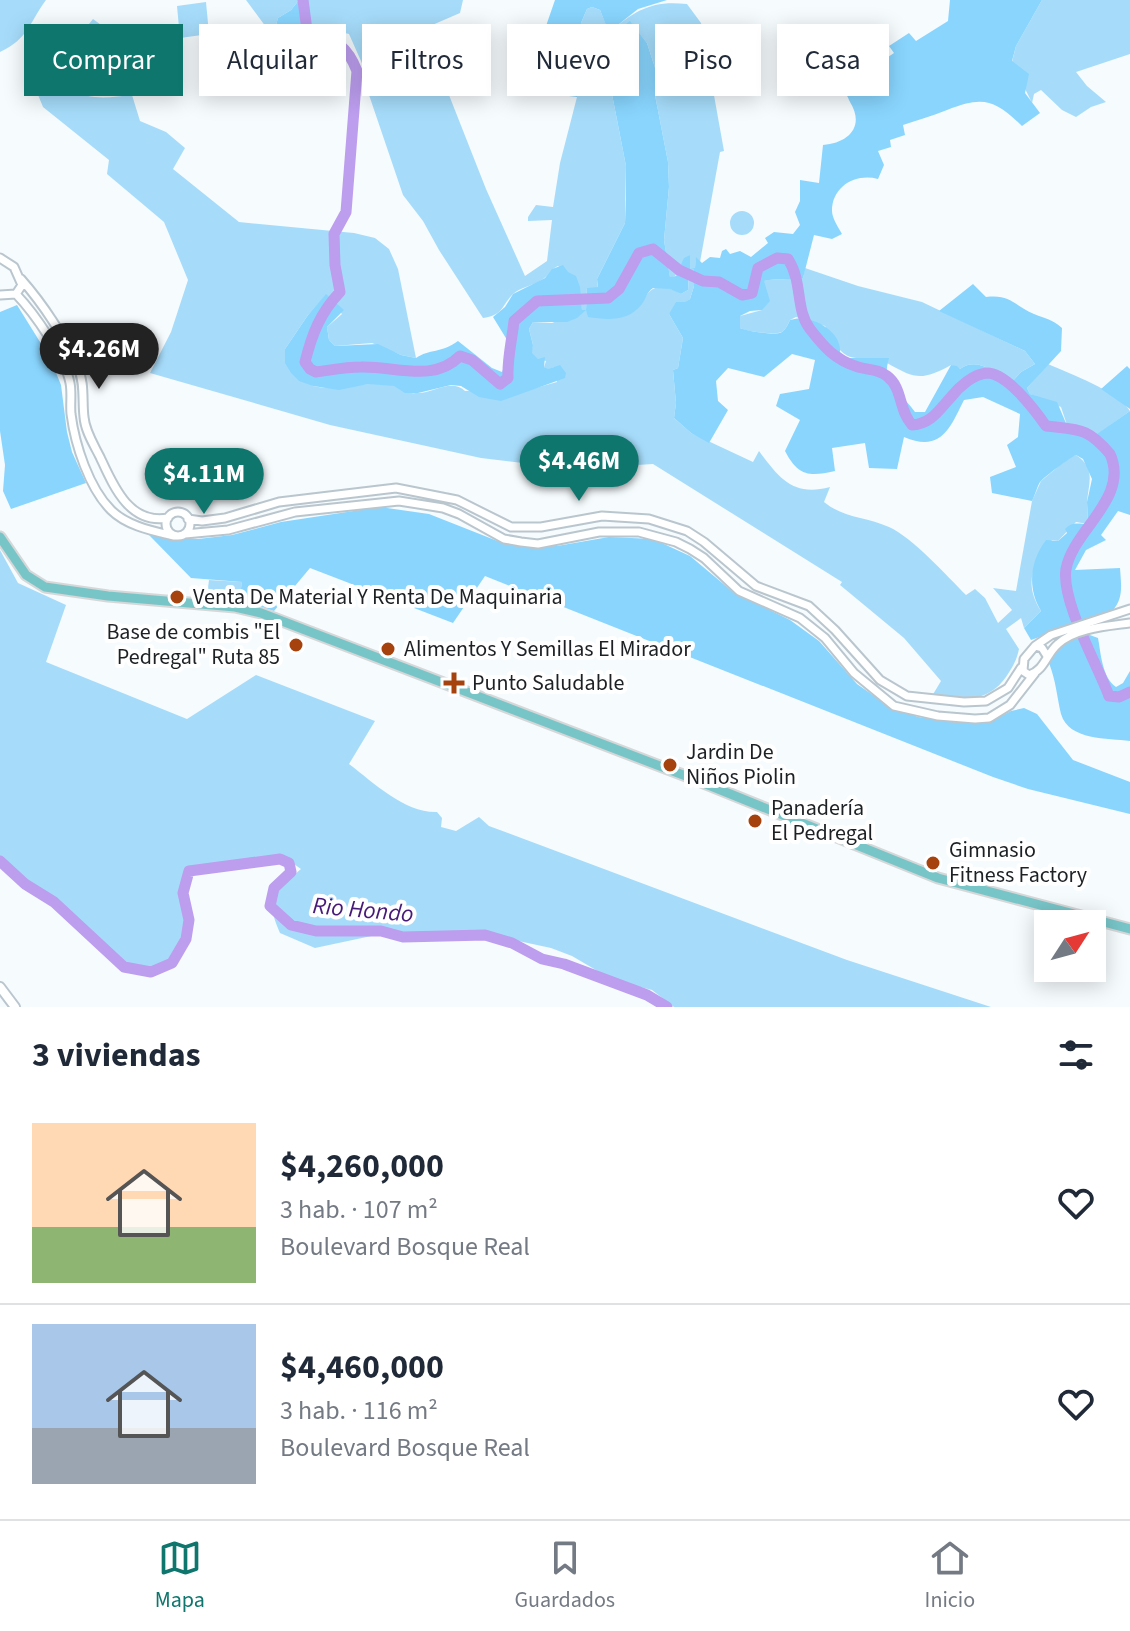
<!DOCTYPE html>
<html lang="es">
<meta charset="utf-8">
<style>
:root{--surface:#fff;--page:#f2f2f3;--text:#1f2937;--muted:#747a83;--line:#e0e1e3;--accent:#0f766e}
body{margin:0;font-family:"Source Sans 3",sans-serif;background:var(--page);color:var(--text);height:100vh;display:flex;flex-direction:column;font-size:30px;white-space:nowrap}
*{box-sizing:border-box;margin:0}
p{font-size:26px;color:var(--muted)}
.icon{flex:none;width:44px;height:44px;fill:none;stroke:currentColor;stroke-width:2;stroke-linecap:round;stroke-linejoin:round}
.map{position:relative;height:1007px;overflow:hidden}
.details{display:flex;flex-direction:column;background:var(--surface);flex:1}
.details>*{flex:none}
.hud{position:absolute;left:24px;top:24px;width:1082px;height:72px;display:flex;gap:16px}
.needle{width:52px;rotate:54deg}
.fabs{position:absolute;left:1034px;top:910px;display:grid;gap:16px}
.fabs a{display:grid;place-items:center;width:72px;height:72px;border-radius:0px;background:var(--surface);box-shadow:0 4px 20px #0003;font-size:40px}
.price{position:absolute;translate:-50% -68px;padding:0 18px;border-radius:28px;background:var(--accent);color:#fff;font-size:26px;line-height:52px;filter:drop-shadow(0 2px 4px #0008)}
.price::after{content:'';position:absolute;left:50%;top:48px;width:24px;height:18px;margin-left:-12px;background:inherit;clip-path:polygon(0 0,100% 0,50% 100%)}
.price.selected{background:#222;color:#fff}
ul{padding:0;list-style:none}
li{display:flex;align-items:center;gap:24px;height:200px;padding:0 32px}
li+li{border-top:2px solid var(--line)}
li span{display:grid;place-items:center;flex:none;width:224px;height:160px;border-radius:0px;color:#555}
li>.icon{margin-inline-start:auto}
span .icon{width:96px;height:96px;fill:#fffc;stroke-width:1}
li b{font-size:34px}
h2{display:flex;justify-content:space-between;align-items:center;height:96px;padding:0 32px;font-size:34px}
.pill{padding:0 28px;border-radius:0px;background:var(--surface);box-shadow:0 4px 20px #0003;font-size:28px;line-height:72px}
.pill.selected{background:var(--accent);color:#fff}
.menu{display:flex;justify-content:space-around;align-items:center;height:112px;border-top:2px solid var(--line);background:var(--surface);font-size:22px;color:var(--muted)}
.menu a{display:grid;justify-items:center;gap:4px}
.menu .selected{color:var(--accent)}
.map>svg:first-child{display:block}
.green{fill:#a6dcfa;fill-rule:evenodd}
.forest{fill:#89d5fe}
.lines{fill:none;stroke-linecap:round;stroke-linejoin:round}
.river{stroke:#bc9dee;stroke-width:11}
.tertiary-casing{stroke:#bac6ce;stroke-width:11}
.secondary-casing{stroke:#bac6ce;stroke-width:12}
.primary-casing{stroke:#d6d7d8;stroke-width:13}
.tertiary{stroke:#fff;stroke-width:7}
.secondary{stroke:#fff;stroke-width:8}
.primary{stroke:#78c5c8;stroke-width:9}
.poi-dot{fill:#a6420e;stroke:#fff;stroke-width:3}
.labels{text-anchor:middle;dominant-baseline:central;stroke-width:8;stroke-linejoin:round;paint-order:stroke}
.poi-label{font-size:22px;fill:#1d2124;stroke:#fff;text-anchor:start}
.water-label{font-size:24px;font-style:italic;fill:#481a78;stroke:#fff}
</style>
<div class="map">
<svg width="1130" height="1007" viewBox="0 0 1130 1007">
<rect width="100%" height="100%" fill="#f6fbfe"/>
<path class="green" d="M 0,0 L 46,0 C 29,23 28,39 0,52 Z
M 246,0 L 299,0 L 291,10 L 278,18 L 276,25 L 271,29 L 266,27 Z
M 305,0 L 463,0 L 460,13 L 423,29 L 486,189 L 525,276 L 547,261 L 552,220 L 528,221 L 528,217 L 536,205 L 553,207 L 560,163 L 577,97 L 581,23 L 587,9 L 592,7 L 600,10 L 609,32 C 636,10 652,0 687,4 L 701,23 L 724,151 L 720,152 L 700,262 L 696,259 L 694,286 L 690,299 L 669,314 L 683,338 L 678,368 L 673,370 L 676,403 L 674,418 L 691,433 L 753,462 L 759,451 C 779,478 793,497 830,487 L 824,502 C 843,518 867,517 889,527 C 913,538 947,576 966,595 L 975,589 L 985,598 L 998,623 L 1012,610 L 993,588 L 1016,591 L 1032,501 L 1041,481 L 1071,456 L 1076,455 C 1097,469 1088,484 1087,503 C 1087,510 1088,517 1088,524 L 1076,522 L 1058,541 L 1052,540 C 1033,565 1023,582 1041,611 L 1024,628 L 1021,618 L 1006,629 L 1019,649 C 1017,660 1012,668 1006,677 C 987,704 962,699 932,696 L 941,681 L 904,638 L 840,585 L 842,582 L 653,464 L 574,469 L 481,458 L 330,425 L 150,373 L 171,332 L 188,280 L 164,222 L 107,174 L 109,160 L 43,107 L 36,90 L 38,83 C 44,79 50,74 57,77 C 63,80 67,87 72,90 C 90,101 113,97 132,95 L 140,121 L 166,132 L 185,148 L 173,169 L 239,222 L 354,233 L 375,238 L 389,249 L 398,269 L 416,358 L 401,355 L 372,343 L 335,346 L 329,340 L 327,327 L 342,314 L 326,295 L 308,315 L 285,349 L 313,386 C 334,391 349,384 369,384 C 376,384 388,384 395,386 C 406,390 403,394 418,393 C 433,393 452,378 465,391 L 532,389 L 557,382 L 554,367 L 548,370 L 544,367 L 546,361 L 534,358 L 531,353 L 533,345 L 529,329 L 533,322 L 552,323 L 582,311 C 580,290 577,278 558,266 C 551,269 550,274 543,279 C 535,285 521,287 513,294 C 501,306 504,315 483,318 L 439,250 L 423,221 L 403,195 L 368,92 L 365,70 L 349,34 L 309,25 ZM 630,22 L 647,43 L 657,74 L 655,95 L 668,162 L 669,187 L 664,240 L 670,278 L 675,276 L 690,255 L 688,290 L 681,294 C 663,284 651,283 642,303 L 586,310 L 587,288 L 598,288 L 597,279 L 625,223 L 626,166 L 610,84 L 610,36 Z
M 1042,0 L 1130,0 L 1130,54 L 1076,72 L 1087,86 L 1106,102 L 1091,107 L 1076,117 L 1062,110 L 1041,90 L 1034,94 L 1032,103 L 1012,62 L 1016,46 Z
M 206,2 L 209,34 L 180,38 L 177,6 Z
M 93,19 L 135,50 L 133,54 L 136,52 L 143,57 L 131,72 L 123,66 L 115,77 L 72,45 Z
M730 223a12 12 0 1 1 24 0a12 12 0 1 1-24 0Z
M 805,268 L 858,286 L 922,302 L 1025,351 L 1035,364 L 1021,372 L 1011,383 C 996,373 978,356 960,369 L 951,365 C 922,381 915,379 887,363 L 888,358 C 846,358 846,364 825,326 L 796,317 L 790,320 C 788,324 786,329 782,332 C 775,335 747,332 740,328 L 740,316 L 762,310 L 763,281 C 778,278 788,280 803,278 Z
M 1048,364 C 1070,374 1118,391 1130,411 L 1095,436 L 1068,428 L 1061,407 L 1030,394 L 1027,388 Z
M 0,550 L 18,583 L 66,605 L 46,662 L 187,719 L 256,675 L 375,721 L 349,764 C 374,783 405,813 437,812 L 442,818 L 441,827 L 456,831 L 479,817 L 489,826 L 847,960 L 991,1007 L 674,1007 L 652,990 L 613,980 L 572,956 L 551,948 L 477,932 L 376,935 L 315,948 L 280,933 C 264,898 275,892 301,869 L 281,855 L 187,868 L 179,893 L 185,920 L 182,938 L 170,960 L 150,968 L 126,964 L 56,899 L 27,882 L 0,856 Z
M 209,580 L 242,582 L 240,599 L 207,596 Z"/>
<path class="forest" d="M 299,0 L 306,2 L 310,36 L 300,40 L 288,64 L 266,27 L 271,29 L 276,25 L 278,18 L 291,10 Z
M 555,0 L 667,0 L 638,9 L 609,32 L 611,35 L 630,21 L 647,43 L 657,74 L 655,95 L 668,162 L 669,187 L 664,240 L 670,277 L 676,276 L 684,258 L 690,255 L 690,269 L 695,268 L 696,257 L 702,263 L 710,257 L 720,258 L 722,251 L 726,249 L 730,254 L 740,251 L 751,257 L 768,243 L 765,238 L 774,232 L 793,234 L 800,225 L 795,212 L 800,201 L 800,180 L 819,183 L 823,145 C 849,143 865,126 850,102 C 847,96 848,95 842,92 C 829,86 811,87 797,86 L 807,50 L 840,52 L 856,41 L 859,25 L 864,24 L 885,59 L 894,53 L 889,46 L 909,33 L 916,41 L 948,21 L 950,0 L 1042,0 L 1016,46 L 1012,61 L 1029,74 L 1025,93 L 1040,113 L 1022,126 C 994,99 983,96 947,110 C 932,116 917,120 903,125 L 905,135 L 890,140 L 891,147 L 878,151 L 884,165 L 878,179 C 856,173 832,186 832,211 C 832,218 838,227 842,234 L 832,239 L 814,235 L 803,278 C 789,280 778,278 764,281 L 770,301 L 762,310 L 750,311 L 740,316 L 740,328 C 747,331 775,336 782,332 C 786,329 788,324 790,320 C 809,313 842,330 840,352 L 847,358 L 889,358 C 880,390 900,389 915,412 L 925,412 L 951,365 L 957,366 L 960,369 C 978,356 996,373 1011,383 L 1021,372 L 1035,364 L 1025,351 L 939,311 L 973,284 L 986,297 C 1011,294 1013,305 1034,314 C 1046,319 1052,319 1062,328 L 1061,351 L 1027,388 L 1030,394 L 1057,402 L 1068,428 L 1094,436 L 1130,411 L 1130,515 L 1118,511 L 1101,535 L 1106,540 L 1086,550 L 1075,570 L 1120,568 C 1121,584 1124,599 1112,611 L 1031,640 L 1024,628 L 1041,611 C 1027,588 1030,561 1046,540 L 1058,541 L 1067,533 L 1065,529 C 1073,521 1078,524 1088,524 L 1087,502 L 1092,479 L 1083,459 L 1076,455 C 1071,457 1044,477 1040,482 C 1037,487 1035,495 1032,501 L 992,493 L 990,477 L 1016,467 L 1007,445 L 1018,437 L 1020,414 L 983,397 L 964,400 C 950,428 941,453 904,437 L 897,469 L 869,468 L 865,443 L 832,448 L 835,471 C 809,477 798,476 785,451 L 800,420 L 776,406 L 780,394 L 809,389 L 815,360 L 792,354 L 764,377 L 728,368 L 716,381 L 718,401 L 728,410 L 709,443 L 691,433 L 674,418 L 676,403 L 673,370 L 678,368 L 683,338 L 669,314 L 676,302 L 685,302 L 690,299 L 694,286 L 694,269 L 689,270 L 688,290 L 681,294 L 670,289 L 653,288 C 646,293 647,297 642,304 C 628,322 607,320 588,317 L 586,310 L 577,318 L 567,322 L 533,322 L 529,329 L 533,345 L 532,353 L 538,359 L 545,357 L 544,367 L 548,369 L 560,365 L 566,373 L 565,378 L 501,401 L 479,397 L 461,386 L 451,385 L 418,393 L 405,393 L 394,386 L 368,384 L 339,390 L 313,386 L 299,381 L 291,373 L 285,363 L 285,349 L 308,315 L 326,294 L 344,310 L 327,327 L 329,340 L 335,346 L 378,344 L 401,355 L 416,358 C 429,349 442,353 458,341 L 492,368 L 502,372 L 512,348 L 493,317 L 505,307 L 513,294 L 545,278 L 552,269 L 563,265 L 568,272 L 576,276 L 580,287 L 582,310 L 586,310 L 587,288 L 598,287 L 597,279 L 625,223 L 626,199 L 626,166 L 610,84 L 611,38 L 600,10 L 592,7 L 587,9 L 581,23 L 577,97 L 569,96 L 573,74 L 562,43 L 566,26 L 546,26 Z
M 17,305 L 50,358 L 61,385 L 67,432 L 72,452 L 86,483 L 11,509 L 3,491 L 5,465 L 0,431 L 0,312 Z
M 1127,366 L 1130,369 L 1130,409 L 1101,389 Z
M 380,507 L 429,514 L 505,544 L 557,546 L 609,537 L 653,539 L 690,556 L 733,592 L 790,620 L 819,641 L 857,684 L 887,705 L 918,717 L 960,723 L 992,721 L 1011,711 L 1024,708 L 1037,714 L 1073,760 L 1130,782 L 1130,814 L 1028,789 L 993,777 L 485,576 L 453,623 L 310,568 L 274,611 L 239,601 L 242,582 L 191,578 L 149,535 L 198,539 L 232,535 L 281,522 Z
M 1087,634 L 1098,638 C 1101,654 1102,677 1116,687 L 1123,683 L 1130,671 L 1130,741 C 1108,738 1069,741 1061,714 C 1057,697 1056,681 1049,663 C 1059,646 1068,641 1087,634 Z"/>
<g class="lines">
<path class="river" d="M 303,0 L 307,30 C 335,41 346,43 357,71 L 346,212 L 334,234 L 335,265 L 340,292 C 320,313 312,334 305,362 L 310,369 L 316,372 C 331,370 346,367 361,367 C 396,366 433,383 460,356 L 472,360 L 500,384 L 508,378 C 507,359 512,340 514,321 L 537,301 L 608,298 L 619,289 L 639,253 L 653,249 L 679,270 L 703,281 L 719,282 L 742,295 L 752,293 L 758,268 L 777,258 L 788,259 C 803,282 795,309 810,329 C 824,347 835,360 858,367 C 868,370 879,369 887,376 C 903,388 898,409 912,425 C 931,424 939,410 951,397 C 959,387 973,374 987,373 C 1007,373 1035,410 1046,426 C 1079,430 1087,427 1110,454 C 1130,498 1073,530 1066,569 C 1061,601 1097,664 1109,696 L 1119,697 L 1130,692
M 0,861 L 25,884 L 54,902 L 124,967 L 151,972 L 172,963 L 186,939 L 189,920 L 183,893 L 189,871 L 280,859 L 289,863 L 291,872 L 274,888 L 270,906 L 291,925 L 316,931 L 381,931 L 403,937 L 485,935 L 512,943 L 542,959 L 564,964 L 647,995 L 667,1007"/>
<defs>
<path id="tertiary" d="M 0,258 L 14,267 L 22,285 L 16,294
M 21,279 C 43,304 65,337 78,368 C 85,383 82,401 84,417 C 85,431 94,445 100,457 C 113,485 129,525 168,518
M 16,294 C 35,314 65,357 70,383 C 72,393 70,404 71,414 C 75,445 89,488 111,510 C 127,526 153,531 174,536
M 0,295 L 16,294
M166 524a12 12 0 1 1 24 0a12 12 0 1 1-24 0Z
M 188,519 L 202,521 L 225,518 L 279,502 L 396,488 L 457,500 L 511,527 L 541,527 L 602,516 L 649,519 L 687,531 L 704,542 L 756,586 L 809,606 L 835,630 L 880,680 L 907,696 L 964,702 L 986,701 L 1008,688 L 1021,668
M 185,534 L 228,530 L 295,512 L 399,501 L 443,508 L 459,514 L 504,539 L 521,542 L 538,544 L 599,532 L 639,532 L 676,542 L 690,549 L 704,558 L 739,591 L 800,618 L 825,638 L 854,673 L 894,706 L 938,716 L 975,719 L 989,718 L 1010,705 L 1035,673
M 1035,646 L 1051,635 L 1130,609
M 1047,656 L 1042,648 L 1035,646 L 1024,659 L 1023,671 L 1029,675 C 1045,670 1046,654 1058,644 C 1075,628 1108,626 1130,623"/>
<path id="secondary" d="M 0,987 L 15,1007"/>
<path id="primary" d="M 0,537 L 26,575 L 45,587 L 108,596 L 235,607 L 261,613 L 691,778 L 938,878 L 1130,929"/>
</defs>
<use href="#tertiary" class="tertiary-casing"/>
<use href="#secondary" class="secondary-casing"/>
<use href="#primary" class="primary-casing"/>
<use href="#tertiary" class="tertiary"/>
<use href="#secondary" class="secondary"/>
<use href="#primary" class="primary"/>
</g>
<g class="poi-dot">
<circle cx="177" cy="597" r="8"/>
<circle cx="296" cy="645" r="8"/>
<circle cx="388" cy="649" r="8"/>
<path d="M450 671h8v8h8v8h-8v8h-8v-8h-8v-8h8z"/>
<circle cx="670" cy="765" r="8"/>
<circle cx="755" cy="821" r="8"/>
<circle cx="933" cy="863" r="8"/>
</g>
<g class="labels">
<g class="poi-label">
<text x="193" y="597">Venta De Material Y Renta De Maquinaria</text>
<text x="280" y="632" text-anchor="end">Base de combis "El<tspan x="280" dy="25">Pedregal" Ruta 85</tspan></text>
<text x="404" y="649">Alimentos Y Semillas El Mirador</text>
<text x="472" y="683">Punto Saludable</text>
<text x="686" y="752">Jardin De<tspan x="686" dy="25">Niños Piolin</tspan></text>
<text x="771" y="808">Panadería<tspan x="771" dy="25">El Pedregal</tspan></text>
<text x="949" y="850">Gimnasio<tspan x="949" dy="25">Fitness Factory</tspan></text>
</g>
<g class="water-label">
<text transform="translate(363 910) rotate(5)">Rio Hondo</text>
</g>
</g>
</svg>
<div class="fabs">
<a><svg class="needle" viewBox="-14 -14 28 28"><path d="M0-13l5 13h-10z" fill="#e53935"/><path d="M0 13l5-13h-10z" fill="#747a83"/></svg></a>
</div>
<b class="price selected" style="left:99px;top:391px">$4.26M</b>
<b class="price" style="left:579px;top:503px">$4.46M</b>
<b class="price" style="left:204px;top:516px">$4.11M</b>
<div class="hud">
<a class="pill selected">Comprar</a>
<a class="pill">Alquilar</a>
<a class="pill">Filtros</a>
<a class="pill">Nuevo</a>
<a class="pill">Piso</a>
<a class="pill">Casa</a>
</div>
</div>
<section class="details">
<h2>3 viviendas<svg class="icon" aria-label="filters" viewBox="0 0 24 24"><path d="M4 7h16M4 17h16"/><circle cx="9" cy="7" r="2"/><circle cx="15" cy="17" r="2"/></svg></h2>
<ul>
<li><span style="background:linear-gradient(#ffd9b3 65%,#8fb573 0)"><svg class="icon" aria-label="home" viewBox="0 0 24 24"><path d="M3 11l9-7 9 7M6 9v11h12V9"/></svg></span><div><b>$4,260,000</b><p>3 hab. · 107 m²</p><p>Boulevard Bosque Real</p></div><svg class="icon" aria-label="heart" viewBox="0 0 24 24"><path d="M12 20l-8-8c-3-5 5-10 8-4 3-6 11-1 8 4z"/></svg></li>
<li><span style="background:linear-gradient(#a9c7e8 65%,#9aa5b1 0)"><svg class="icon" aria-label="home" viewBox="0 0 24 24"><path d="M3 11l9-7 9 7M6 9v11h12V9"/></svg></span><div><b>$4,460,000</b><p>3 hab. · 116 m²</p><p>Boulevard Bosque Real</p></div><svg class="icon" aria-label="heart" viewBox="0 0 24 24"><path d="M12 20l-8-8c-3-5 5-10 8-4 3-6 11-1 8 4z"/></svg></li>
</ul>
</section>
<nav class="menu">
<a class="selected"><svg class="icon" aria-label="map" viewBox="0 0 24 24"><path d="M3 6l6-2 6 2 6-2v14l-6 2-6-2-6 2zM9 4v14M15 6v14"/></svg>Mapa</a>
<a><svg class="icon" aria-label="saved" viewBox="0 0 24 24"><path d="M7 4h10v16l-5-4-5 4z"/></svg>Guardados</a>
<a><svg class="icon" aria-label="home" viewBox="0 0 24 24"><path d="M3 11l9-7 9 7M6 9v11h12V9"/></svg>Inicio</a>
</nav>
